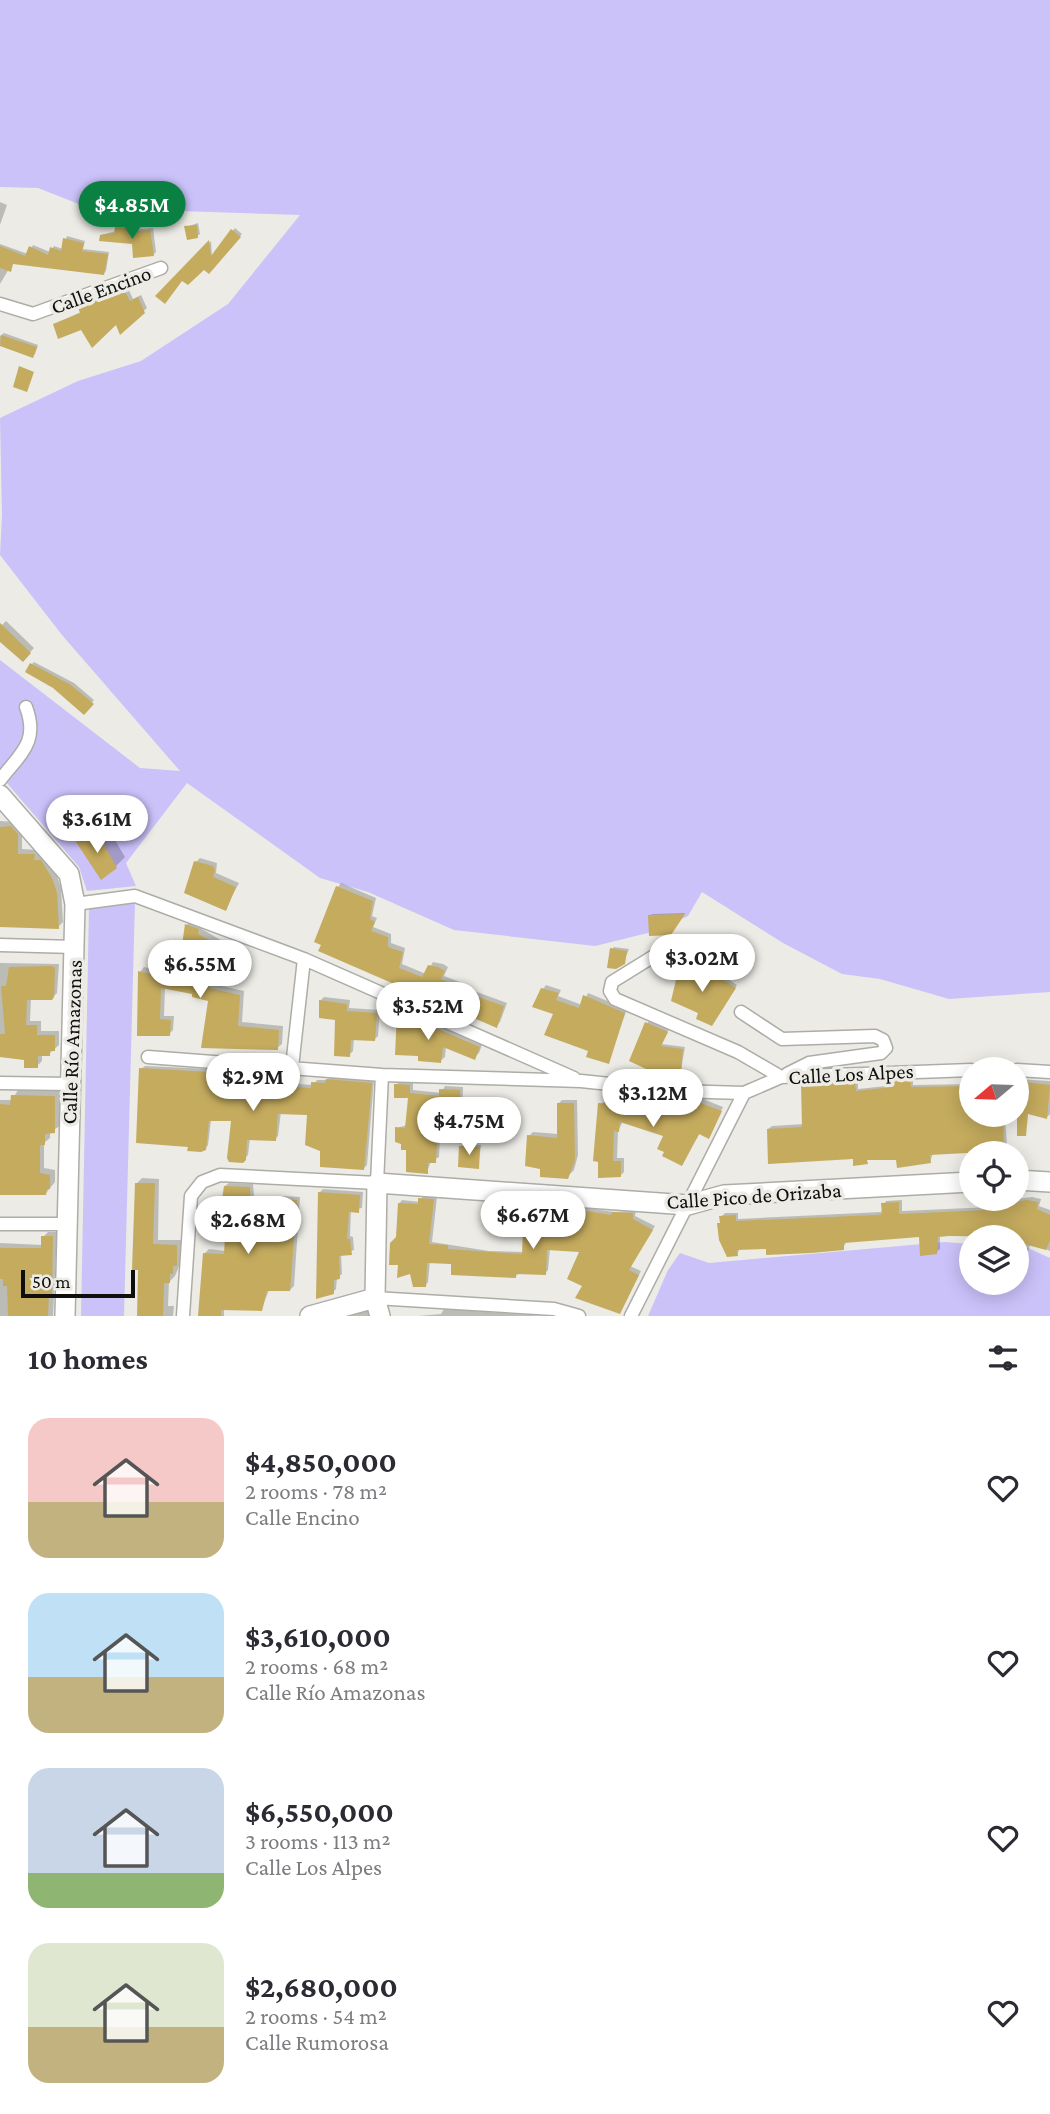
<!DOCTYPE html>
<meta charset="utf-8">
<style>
:root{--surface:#fff;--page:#f7f7f7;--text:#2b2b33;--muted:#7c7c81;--accent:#0b8043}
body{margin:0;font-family:"Crimson Pro",serif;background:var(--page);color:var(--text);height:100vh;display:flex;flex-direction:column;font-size:26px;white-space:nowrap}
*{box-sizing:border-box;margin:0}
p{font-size:23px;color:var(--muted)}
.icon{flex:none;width:38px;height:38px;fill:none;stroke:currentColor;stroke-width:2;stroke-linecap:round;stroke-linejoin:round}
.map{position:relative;height:1316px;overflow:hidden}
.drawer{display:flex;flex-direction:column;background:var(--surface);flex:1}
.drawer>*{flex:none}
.needle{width:46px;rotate:251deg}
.controls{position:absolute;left:959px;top:1057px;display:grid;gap:14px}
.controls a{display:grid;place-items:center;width:70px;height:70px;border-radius:50%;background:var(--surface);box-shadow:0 4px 18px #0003;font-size:35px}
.scale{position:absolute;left:21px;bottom:18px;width:114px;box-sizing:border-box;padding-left:7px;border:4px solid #0f0f0d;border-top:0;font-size:19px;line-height:24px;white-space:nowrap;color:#0f0f0d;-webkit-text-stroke:5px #ecebe5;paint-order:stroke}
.price{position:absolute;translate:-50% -60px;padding:0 16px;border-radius:24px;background:#fff;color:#222;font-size:23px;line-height:46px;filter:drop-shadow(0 2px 4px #0008)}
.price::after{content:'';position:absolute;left:50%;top:42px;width:21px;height:16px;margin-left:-10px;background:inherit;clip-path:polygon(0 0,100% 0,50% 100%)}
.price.active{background:var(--accent);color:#fff}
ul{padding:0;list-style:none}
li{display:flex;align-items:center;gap:21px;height:175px;padding:0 28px}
li span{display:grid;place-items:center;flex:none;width:196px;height:140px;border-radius:21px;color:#555}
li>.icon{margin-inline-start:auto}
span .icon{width:84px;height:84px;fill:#fffc;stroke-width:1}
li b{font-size:30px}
h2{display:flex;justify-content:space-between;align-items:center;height:84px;padding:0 28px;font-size:30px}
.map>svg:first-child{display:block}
.green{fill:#cbc2fa}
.shadow{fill:#0003}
.building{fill:#c4ab5e}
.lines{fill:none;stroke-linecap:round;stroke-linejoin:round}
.street-casing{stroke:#aeaca7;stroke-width:15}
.secondary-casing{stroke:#aeaca7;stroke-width:22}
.street{stroke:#fff;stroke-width:12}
.secondary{stroke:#fff;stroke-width:19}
.labels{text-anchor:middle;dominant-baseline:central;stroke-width:7;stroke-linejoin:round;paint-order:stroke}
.street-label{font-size:21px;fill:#0f0f0d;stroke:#ecebe5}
</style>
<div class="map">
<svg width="1050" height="1316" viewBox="0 0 1050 1316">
<rect width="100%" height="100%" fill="#ecebe5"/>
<path class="green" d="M 0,0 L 1050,0 L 1050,992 L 949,999 L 880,979 L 842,974 L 783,943 L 702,892 L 688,916 L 656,931 L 595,946 L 454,930 L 368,892 L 320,878 L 187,783 L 126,863 L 136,886 L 87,891 L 79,867 L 0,775 L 0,660 L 140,768 L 180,771 L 62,635 L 0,555 L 2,515 L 0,418 L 78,381 L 141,361 L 228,304 L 300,215 L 89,208 L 38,188 L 0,187 Z
M 135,901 L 124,1316 L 81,1316 L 89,908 Z
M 945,1242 L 971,1244 L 971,1283 L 1017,1283 L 1017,1247 L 1028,1248 L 1050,1258 L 1050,1316 L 648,1316 L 668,1270 L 680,1253 L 709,1263 Z"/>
<path class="shadow" d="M 0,202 L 7,205 L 0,225 Z
M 198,223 L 200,234 L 197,236 L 186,227 Z
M 119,225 L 133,226 L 132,230 L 153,228 L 156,252 L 153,255 L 134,242 L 101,235 L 116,231 Z
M 235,228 L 242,234 L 209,271 L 204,267 L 158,296 L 211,241 L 212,256 Z
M 67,236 L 85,241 L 83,249 L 109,252 L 106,271 L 104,273 L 13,262 L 0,284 L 0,244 L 28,254 L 33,245 L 50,252 L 54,246 L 63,249 Z
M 128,288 L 133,299 L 141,295 L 147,308 L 121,332 L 117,322 L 82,328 L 55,324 L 81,312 L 83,305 Z
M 4,333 L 38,345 L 35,354 L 33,356 L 0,344 L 0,336 Z
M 6,621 L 34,648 L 23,660 L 0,640 L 0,627 Z
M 34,662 L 74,683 L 94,700 L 84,712 L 32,664 Z
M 0,821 L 16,822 L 22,829 L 22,849 L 39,850 L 38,855 L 46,856 L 56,873 L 61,888 L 63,922 L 58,927 L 0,925 Z
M 105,823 L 125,857 L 116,866 L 90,863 L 78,842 Z
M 200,858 L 217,863 L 216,873 L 239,883 L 225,909 L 196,862 Z
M 341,883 L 376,898 L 372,916 L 377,918 L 373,927 L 391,934 L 391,943 L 405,948 L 402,964 L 426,974 L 433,962 L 443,964 L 448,967 L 444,976 L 465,984 L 463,987 L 507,1003 L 500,1022 L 496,1026 L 410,989 L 338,887 Z
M 685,913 L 673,930 L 650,916 L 652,914 Z
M 191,921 L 202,925 L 202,929 L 224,942 L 223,956 L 218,961 L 213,984 L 244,991 L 242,1022 L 283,1026 L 282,1044 L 277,1048 L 203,1046 L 210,1000 L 194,992 L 165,987 L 164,1016 L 174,1016 L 173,1030 L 169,1034 L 139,1034 L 140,972 L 144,967 L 180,976 L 187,925 Z
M 614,947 L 629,949 L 624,962 L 612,949 Z
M 0,963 L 59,964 L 57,993 L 52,998 L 31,998 L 30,1021 L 41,1021 L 41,1031 L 59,1031 L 59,1045 L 49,1054 L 42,1054 L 42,1061 L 37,1066 L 26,1058 L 0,1057 Z
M 683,965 L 710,973 L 713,970 L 737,985 L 714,1021 L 673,1000 Z
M 546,985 L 561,990 L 558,996 L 582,1005 L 588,993 L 627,1009 L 608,1062 L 591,1050 L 543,989 Z
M 324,997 L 350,1000 L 349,1008 L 380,1010 L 378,1036 L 374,1040 L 354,1038 L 353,1051 L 349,1055 L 336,1019 L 320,1001 Z
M 403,1008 L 423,1017 L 422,1022 L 445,1026 L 483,1042 L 479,1053 L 474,1057 L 446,1046 L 445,1057 L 440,1061 L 398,1013 Z
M 649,1020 L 669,1029 L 662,1044 L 685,1047 L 681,1070 L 672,1070 L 670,1076 L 631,1060 Z
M 145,1066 L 213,1069 L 213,1072 L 226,1072 L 226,1077 L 249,1078 L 252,1073 L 284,1075 L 283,1083 L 313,1085 L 317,1080 L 327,1080 L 331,1077 L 374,1080 L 367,1165 L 364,1168 L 322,1149 L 309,1114 L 281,1112 L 278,1136 L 275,1139 L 250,1138 L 248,1155 L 242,1161 L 233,1120 L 211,1120 L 208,1145 L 205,1149 L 190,1146 L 141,1069 Z
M 913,1079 L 913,1085 L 971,1084 L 971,1115 L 1017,1115 L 1017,1079 L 1050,1081 L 1050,1114 L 1047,1117 L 1027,1112 L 1022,1117 L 1005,1116 L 1007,1146 L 1004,1149 L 933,1153 L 930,1162 L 898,1158 L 869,1160 L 868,1152 L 854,1157 L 768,1129 L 772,1126 L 804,1124 L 803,1086 L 806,1083 L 858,1081 L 858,1089 L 886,1086 L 889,1080 Z
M 400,1081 L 413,1081 L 413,1090 L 441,1093 L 445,1086 L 463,1087 L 462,1111 L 458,1115 L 441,1114 L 439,1157 L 431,1161 L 427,1172 L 408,1149 L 397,1128 L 407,1125 L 410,1097 L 396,1085 Z
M 18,1090 L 60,1091 L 60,1126 L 50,1132 L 50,1138 L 44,1143 L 44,1168 L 55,1170 L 55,1182 L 46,1193 L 0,1193 L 0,1100 L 12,1100 Z
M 615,1097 L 644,1103 L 649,1098 L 679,1100 L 683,1097 L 698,1097 L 723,1107 L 709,1135 L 700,1133 L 681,1164 L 666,1135 L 623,1121 L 618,1131 L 617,1158 L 624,1158 L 624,1172 L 620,1176 L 599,1176 L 600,1104 Z
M 562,1100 L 577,1100 L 578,1155 L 574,1170 L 567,1177 L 529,1136 L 533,1132 L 558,1134 L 558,1104 Z
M 464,1144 L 481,1145 L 478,1167 L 461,1147 Z
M 142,1178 L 159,1179 L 158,1240 L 182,1240 L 182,1259 L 175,1276 L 169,1282 L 168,1306 L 174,1306 L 173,1316 L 140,1316 L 137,1183 Z
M 229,1183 L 253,1184 L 255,1208 L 278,1210 L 279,1200 L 283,1196 L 300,1197 L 294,1286 L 290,1290 L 269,1290 L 261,1310 L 224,1308 L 224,1316 L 200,1316 L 205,1253 L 209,1249 L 226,1251 L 225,1186 Z
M 323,1189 L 363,1192 L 362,1208 L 351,1210 L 350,1236 L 353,1237 L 354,1250 L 341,1254 L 342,1274 L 337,1278 L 336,1289 L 333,1292 L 320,1192 Z
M 423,1196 L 437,1197 L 432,1242 L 489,1251 L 523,1252 L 526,1206 L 529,1203 L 551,1205 L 550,1212 L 576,1212 L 580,1207 L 614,1212 L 636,1211 L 635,1216 L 655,1226 L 630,1266 L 641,1271 L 622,1309 L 584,1285 L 582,1251 L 550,1249 L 548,1270 L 545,1273 L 519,1273 L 515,1277 L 453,1262 L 430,1261 L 428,1282 L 425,1286 L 397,1238 L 399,1204 L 402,1200 L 420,1202 Z
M 1032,1197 L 1041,1199 L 1039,1206 L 1050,1210 L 1050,1251 L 1031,1243 L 1024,1261 L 1017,1261 L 1017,1237 L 976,1237 L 975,1234 L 940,1235 L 940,1249 L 936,1252 L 921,1235 L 847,1241 L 843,1248 L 740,1248 L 737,1255 L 721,1217 L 725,1213 L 738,1213 L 738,1219 L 881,1212 L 886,1201 L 902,1200 L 902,1211 L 991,1207 L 1005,1204 L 1008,1200 Z
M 48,1232 L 57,1232 L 53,1316 L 0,1316 L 0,1243 L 43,1245 L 43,1237 Z
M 444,1309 L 545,1316 L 418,1316 L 441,1314 Z
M 370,1310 L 373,1316 L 350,1316 Z"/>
<path class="building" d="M 197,225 L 198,238 L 187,240 L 184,226 Z
M 115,227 L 131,229 L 130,232 L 150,230 L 154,256 L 133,258 L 132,244 L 99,241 L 100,235 L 114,233 Z
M 231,229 L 241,237 L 209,274 L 204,270 L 188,285 L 182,281 L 165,304 L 155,296 L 209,240 L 211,256 Z
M 63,238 L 84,243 L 82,251 L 108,254 L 104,275 L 13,264 L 11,272 L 0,268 L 0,246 L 25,256 L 29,246 L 48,255 L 50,247 L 61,251 Z
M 124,290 L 130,301 L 138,297 L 145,313 L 120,335 L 116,325 L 92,348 L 81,330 L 58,339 L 53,324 L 80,313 L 78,307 Z
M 1,335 L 37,347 L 33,358 L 0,346 Z
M 19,366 L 34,372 L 27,392 L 13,387 Z
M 0,623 L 31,653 L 23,662 L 0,642 Z
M 30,663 L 71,685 L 94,704 L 84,715 L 53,688 L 25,672 Z
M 11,826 L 18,834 L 18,854 L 35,854 L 34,860 L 41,860 L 52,878 L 57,893 L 59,929 L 0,927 L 0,827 Z
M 96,830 L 117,868 L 101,880 L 76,842 Z
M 194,861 L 213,866 L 215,870 L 213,877 L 236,887 L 226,911 L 184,893 Z
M 336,886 L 373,901 L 370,919 L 375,922 L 371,931 L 388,937 L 388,947 L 403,952 L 399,968 L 422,977 L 428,965 L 438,967 L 445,971 L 441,979 L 462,988 L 461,991 L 504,1006 L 497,1028 L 427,998 L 426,1002 L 407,995 L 408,990 L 318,951 L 321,945 L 314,942 Z
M 685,914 L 671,935 L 649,936 L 648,915 Z
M 185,924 L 199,929 L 198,934 L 220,946 L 219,962 L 216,960 L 209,988 L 240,995 L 238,1026 L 279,1030 L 278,1050 L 201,1048 L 208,1001 L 192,997 L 192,994 L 161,988 L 160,1019 L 171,1020 L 170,1036 L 137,1036 L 138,971 L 177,980 Z
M 610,948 L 627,951 L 625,964 L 616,969 L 607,968 Z
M 52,966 L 55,968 L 54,997 L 52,1000 L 27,1000 L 26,1025 L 37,1025 L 37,1035 L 55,1035 L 55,1051 L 50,1051 L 50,1056 L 38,1056 L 38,1068 L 24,1068 L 24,1060 L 0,1057 L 0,1034 L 5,1034 L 1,986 L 6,986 L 9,967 Z
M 679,967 L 707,975 L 709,971 L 736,988 L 712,1026 L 696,1019 L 698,1013 L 671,1001 Z
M 541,988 L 559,993 L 556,1000 L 579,1008 L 583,995 L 625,1013 L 609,1064 L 586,1057 L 588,1051 L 544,1035 L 553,1014 L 532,1007 Z
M 319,1000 L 347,1004 L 347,1011 L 377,1013 L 375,1041 L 351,1040 L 350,1057 L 334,1056 L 335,1020 L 319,1018 Z
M 397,1012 L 420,1021 L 418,1026 L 435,1028 L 480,1047 L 475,1060 L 443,1047 L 441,1063 L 418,1061 L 418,1056 L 395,1055 Z
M 645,1022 L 668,1032 L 661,1046 L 683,1049 L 681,1072 L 671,1072 L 670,1077 L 656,1077 L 657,1074 L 629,1061 Z
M 139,1068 L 211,1072 L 211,1074 L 223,1075 L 223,1079 L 247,1081 L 247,1076 L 281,1078 L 281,1086 L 311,1088 L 311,1082 L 325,1083 L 326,1079 L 372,1083 L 364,1170 L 320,1167 L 320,1151 L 305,1145 L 307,1115 L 278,1114 L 276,1141 L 247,1140 L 246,1160 L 243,1163 L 229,1162 L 227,1158 L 231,1121 L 209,1121 L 206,1150 L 201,1152 L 187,1151 L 188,1147 L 136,1143 Z
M 911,1081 L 911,1087 L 971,1086 L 971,1115 L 1003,1115 L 1004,1151 L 930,1155 L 931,1163 L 897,1168 L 896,1160 L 867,1160 L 868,1164 L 853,1166 L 853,1159 L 768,1164 L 767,1129 L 802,1127 L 801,1085 L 855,1083 L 856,1091 L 884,1088 L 884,1082 Z
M 1017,1081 L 1050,1085 L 1047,1119 L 1028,1114 L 1026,1136 L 1017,1136 Z
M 394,1084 L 410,1085 L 410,1093 L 439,1096 L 439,1089 L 460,1090 L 459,1117 L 438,1116 L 436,1163 L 428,1163 L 428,1174 L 406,1172 L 406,1150 L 401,1150 L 401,1144 L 395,1142 L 395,1127 L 405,1128 L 408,1098 L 394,1098 Z
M 11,1095 L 55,1096 L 55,1133 L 45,1134 L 45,1145 L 40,1145 L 40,1173 L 50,1175 L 50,1189 L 47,1189 L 46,1195 L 0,1195 L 0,1104 L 10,1105 Z
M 609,1100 L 642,1107 L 643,1101 L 675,1104 L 677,1100 L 693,1100 L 722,1111 L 709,1139 L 699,1134 L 682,1166 L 662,1156 L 664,1152 L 657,1149 L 663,1136 L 620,1122 L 619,1132 L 614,1131 L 613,1161 L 621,1161 L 621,1177 L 598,1178 L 598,1162 L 593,1161 L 598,1103 L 609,1104 Z
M 557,1103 L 574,1103 L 575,1160 L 568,1179 L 540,1177 L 540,1169 L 525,1166 L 527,1135 L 557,1138 Z
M 459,1146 L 480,1147 L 479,1169 L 458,1167 Z
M 135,1183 L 155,1183 L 153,1244 L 177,1245 L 177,1266 L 173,1266 L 173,1274 L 170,1274 L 170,1283 L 164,1283 L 163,1316 L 137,1316 L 138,1270 L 132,1270 Z
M 224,1186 L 250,1187 L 251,1212 L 277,1213 L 277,1199 L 297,1200 L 290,1291 L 267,1291 L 262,1311 L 221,1310 L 221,1316 L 198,1316 L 203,1253 L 224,1254 L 226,1220 L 219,1220 Z
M 318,1192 L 360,1195 L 359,1213 L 349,1212 L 347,1239 L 350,1239 L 352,1255 L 339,1256 L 340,1279 L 334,1280 L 334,1294 L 316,1299 Z
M 418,1198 L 434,1199 L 429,1244 L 448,1245 L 448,1249 L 522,1254 L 524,1206 L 548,1207 L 548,1214 L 574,1215 L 575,1209 L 611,1215 L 612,1212 L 633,1213 L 633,1219 L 653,1230 L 629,1270 L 639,1275 L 620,1314 L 575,1298 L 582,1286 L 567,1279 L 579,1252 L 547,1250 L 546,1275 L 516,1274 L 516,1278 L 451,1275 L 451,1264 L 427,1263 L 426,1287 L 413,1287 L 410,1274 L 397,1278 L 398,1265 L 389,1265 L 390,1243 L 396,1237 L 398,1203 L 418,1204 Z
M 1027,1200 L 1038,1202 L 1037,1209 L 1050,1215 L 1050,1240 L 1046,1250 L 1017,1242 L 1017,1237 L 949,1236 L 938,1237 L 937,1254 L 920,1256 L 919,1237 L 844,1243 L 844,1250 L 811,1253 L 766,1255 L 766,1249 L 737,1250 L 738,1256 L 727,1257 L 719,1240 L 717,1223 L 720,1223 L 719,1216 L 736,1215 L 736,1221 L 876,1215 L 882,1214 L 881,1203 L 899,1202 L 899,1214 L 986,1210 L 1003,1206 L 1003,1203 Z
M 41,1236 L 53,1236 L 52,1294 L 49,1294 L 48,1316 L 8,1316 L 7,1286 L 3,1286 L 3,1279 L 0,1279 L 0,1248 L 41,1248 Z"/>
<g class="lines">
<defs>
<path id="street" d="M 0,304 L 33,314 L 161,268
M 0,780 C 21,753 39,742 26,707
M 75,904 L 135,896 L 304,959 L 574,1078
M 0,945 L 75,947
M 662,951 L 612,982 L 610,991 L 615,999 L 738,1052 L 781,1077
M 741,1012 L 782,1039 L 875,1036 L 883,1040 L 886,1048 L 881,1053 L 809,1063 L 787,1074
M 148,1057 L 382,1075 L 581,1081 L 676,1091 L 744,1093 L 781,1077 L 971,1070
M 292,1067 L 304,959
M 1017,1070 L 1050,1072
M 0,1083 L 71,1084
M 0,1224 L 68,1224
M 375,1298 L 554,1309 L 579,1316
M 183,1316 L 191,1196 L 202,1182 L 220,1175 L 377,1183 L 382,1075
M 631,1316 L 744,1093"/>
<path id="secondary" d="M 0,795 L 69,874 L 75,904 L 65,1316
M 1017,1180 L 1050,1182
M 310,1316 L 375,1298
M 380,1316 L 375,1298 L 377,1183 L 688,1205 L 724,1195 L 971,1182"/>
</defs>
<use href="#street" class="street-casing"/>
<use href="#secondary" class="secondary-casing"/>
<use href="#street" class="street"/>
<use href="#secondary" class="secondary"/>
</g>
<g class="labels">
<g class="street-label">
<text transform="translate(101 290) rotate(-20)">Calle Encino</text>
<text transform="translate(72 1042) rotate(-88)">Calle Río Amazonas</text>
<text transform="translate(851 1074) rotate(-3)">Calle Los Alpes</text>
<text transform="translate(754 1196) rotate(-4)">Calle Pico de Orizaba</text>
</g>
</g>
</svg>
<div class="controls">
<a><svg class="needle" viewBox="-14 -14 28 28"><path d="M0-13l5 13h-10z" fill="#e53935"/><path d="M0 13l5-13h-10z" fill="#7c7c81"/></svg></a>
<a><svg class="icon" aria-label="locate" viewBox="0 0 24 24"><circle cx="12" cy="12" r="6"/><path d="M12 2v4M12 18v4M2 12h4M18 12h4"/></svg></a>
<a><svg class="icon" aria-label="layers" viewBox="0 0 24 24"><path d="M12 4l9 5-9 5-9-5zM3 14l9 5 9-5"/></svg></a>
</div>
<div class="scale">50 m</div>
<b class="price active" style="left:132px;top:241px">$4.85M</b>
<b class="price" style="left:97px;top:855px">$3.61M</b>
<b class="price" style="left:702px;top:994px">$3.02M</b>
<b class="price" style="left:200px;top:1000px">$6.55M</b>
<b class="price" style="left:428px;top:1042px">$3.52M</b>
<b class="price" style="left:253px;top:1113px">$2.9M</b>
<b class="price" style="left:653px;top:1129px">$3.12M</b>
<b class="price" style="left:469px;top:1157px">$4.75M</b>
<b class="price" style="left:533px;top:1251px">$6.67M</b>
<b class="price" style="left:248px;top:1256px">$2.68M</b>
</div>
<section class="drawer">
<h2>10 homes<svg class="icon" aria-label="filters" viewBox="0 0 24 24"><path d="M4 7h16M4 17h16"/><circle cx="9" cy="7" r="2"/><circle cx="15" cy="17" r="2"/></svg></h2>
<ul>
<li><span style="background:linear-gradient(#f6c9c9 60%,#c2b280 0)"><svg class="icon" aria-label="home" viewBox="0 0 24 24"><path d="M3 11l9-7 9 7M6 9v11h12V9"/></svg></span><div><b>$4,850,000</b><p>2 rooms · 78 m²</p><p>Calle Encino</p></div><svg class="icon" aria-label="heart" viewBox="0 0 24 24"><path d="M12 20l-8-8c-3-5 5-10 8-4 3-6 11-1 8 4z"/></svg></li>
<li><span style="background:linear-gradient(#bfe0f5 60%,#c2b280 0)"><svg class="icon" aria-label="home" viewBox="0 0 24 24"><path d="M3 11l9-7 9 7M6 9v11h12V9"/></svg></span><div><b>$3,610,000</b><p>2 rooms · 68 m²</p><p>Calle Río Amazonas</p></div><svg class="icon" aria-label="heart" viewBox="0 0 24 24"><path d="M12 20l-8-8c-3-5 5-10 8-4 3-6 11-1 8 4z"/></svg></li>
<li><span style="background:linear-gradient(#c9d6e8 75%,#8fb573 0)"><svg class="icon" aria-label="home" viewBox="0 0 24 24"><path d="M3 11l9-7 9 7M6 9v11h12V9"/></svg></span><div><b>$6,550,000</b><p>3 rooms · 113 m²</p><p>Calle Los Alpes</p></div><svg class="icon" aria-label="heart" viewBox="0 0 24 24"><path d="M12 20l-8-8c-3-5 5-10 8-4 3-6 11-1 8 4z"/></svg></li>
<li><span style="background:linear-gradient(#dfe7d0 60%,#c2b280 0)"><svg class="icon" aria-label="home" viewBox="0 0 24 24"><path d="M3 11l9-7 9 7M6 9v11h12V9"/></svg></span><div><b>$2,680,000</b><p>2 rooms · 54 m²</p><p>Calle Rumorosa</p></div><svg class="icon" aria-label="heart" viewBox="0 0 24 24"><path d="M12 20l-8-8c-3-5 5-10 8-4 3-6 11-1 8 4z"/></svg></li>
</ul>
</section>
